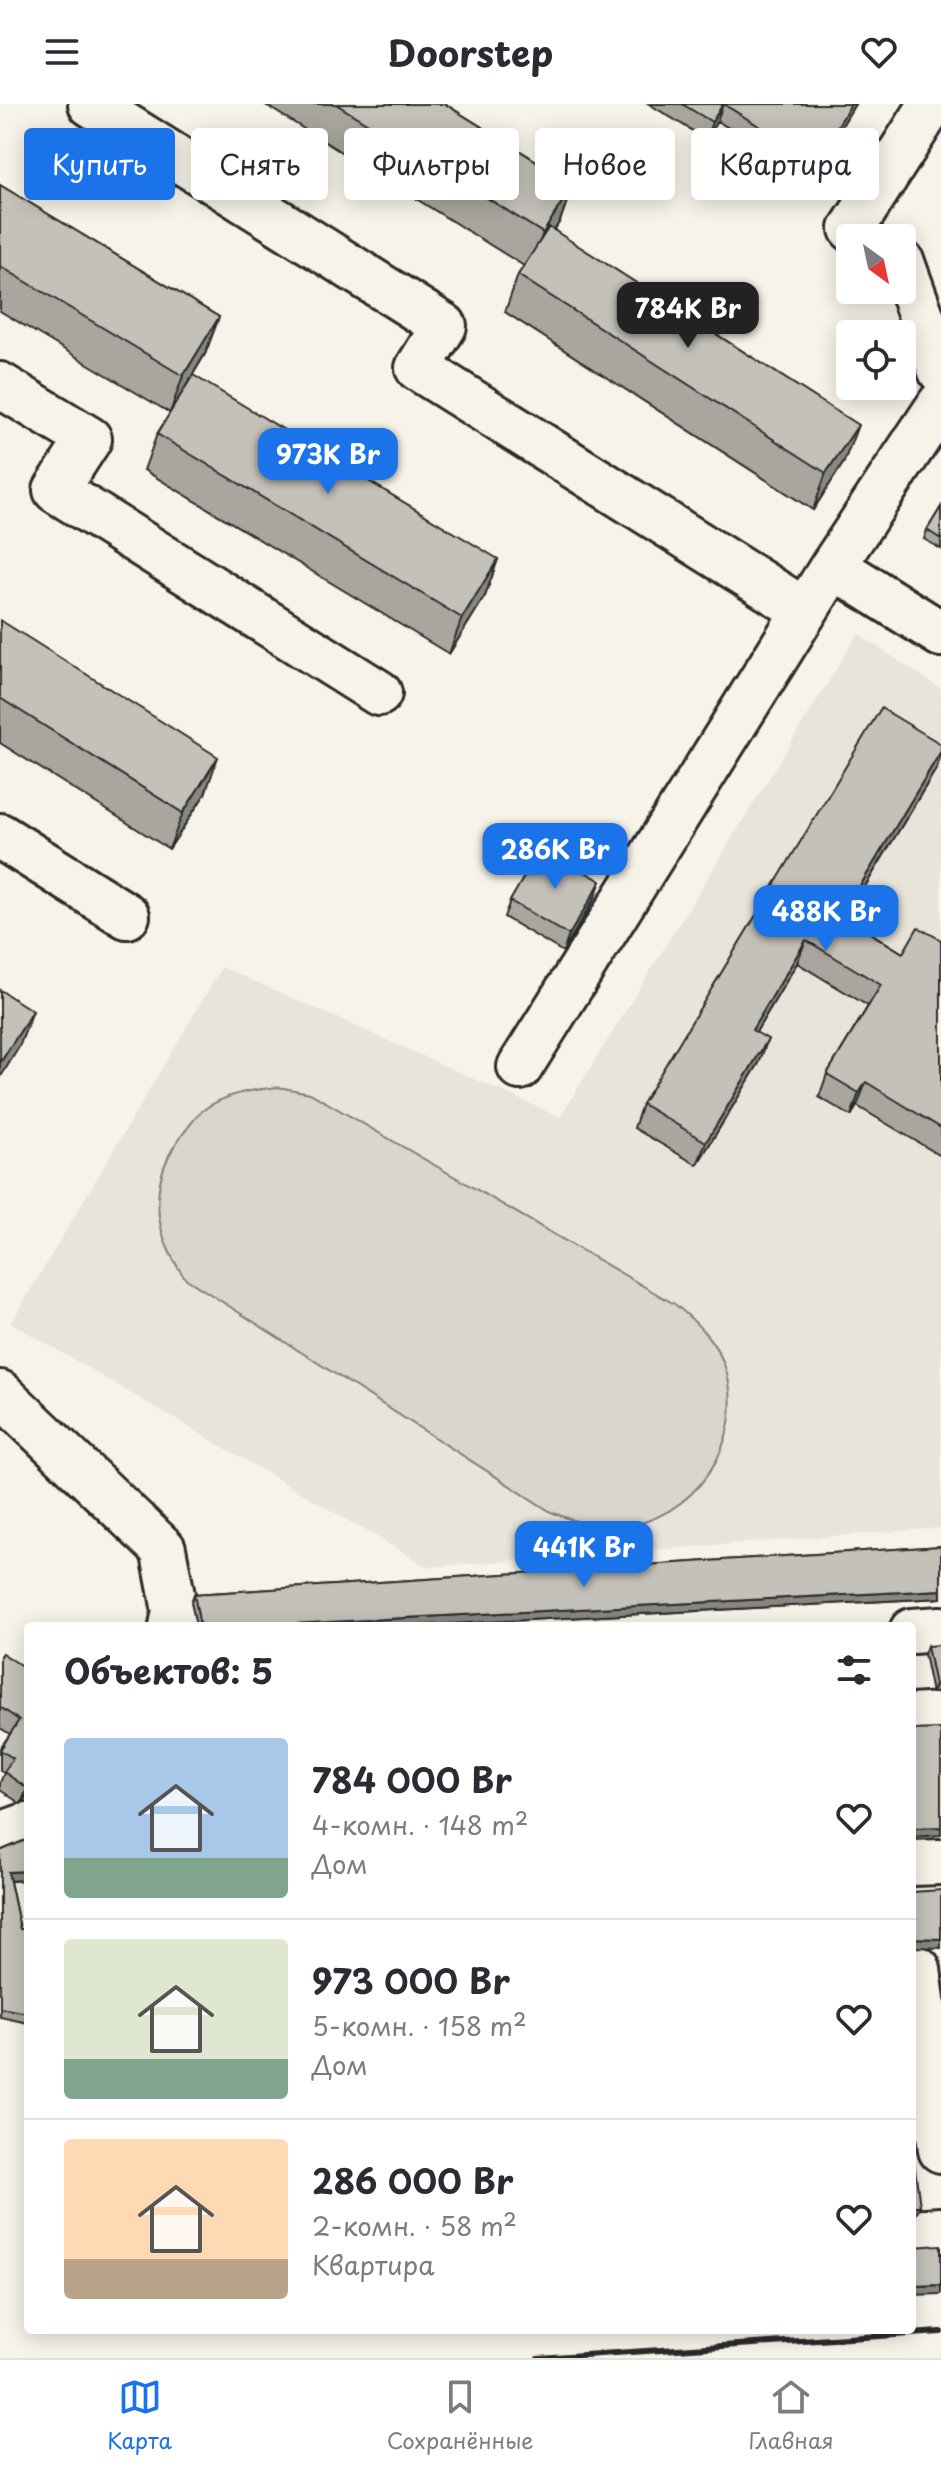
<!DOCTYPE html>
<html lang="ru">
<meta charset="utf-8">
<style>
:root{--surface:#fff;--page:#f7f7f7;--text:#2b2b33;--muted:#7c7c81;--line:#e1e1e2;--accent:#1a73e8}
body{margin:0;font-family:"Playpen Sans",sans-serif;background:var(--page);color:var(--text);height:100vh;display:flex;flex-direction:column;font-size:30px;white-space:nowrap}
*{box-sizing:border-box;margin:0}
p{font-size:26px;color:var(--muted)}
.icon{flex:none;width:44px;height:44px;fill:none;stroke:currentColor;stroke-width:2;stroke-linecap:round;stroke-linejoin:round}
.map{position:relative;flex:1;overflow:hidden}
.panel{position:absolute;left:24px;top:1518px;width:892px;height:712px;display:flex;flex-direction:column;background:var(--surface);border-radius:8px;box-shadow:0 4px 20px #0003}
.panel>*{flex:none}
.guide{position:absolute;left:24px;top:24px;width:894px;height:72px;display:flex;gap:16px}
.needle{width:52px;rotate:147deg}
.controls{position:absolute;left:836px;top:120px;display:grid;gap:16px}
.controls a{display:grid;place-items:center;width:80px;height:80px;border-radius:8px;background:var(--surface);box-shadow:0 4px 20px #0003;font-size:40px}
.price{position:absolute;translate:-50% -68px;padding:0 18px;border-radius:16px;background:var(--accent);color:#fff;font-size:26px;line-height:52px;filter:drop-shadow(0 2px 4px #0008)}
.price::after{content:'';position:absolute;left:50%;top:48px;width:24px;height:18px;margin-left:-12px;background:inherit;clip-path:polygon(0 0,100% 0,50% 100%)}
.price.active{background:#222;color:#fff}
ul{padding:0;list-style:none}
li{display:flex;align-items:center;gap:24px;height:200px;padding:0 40px}
li+li{border-top:2px solid var(--line)}
li span{display:grid;place-items:center;flex:none;width:224px;height:160px;border-radius:8px;color:#555}
li>.icon{margin-inline-start:auto}
span .icon{width:96px;height:96px;fill:#fffc;stroke-width:1}
li b{font-size:34px}
h2{display:flex;justify-content:space-between;align-items:center;height:96px;padding:0 40px;font-size:34px}
.pill{padding:0 28px;border-radius:8px;background:var(--surface);box-shadow:0 4px 20px #0003;font-size:28px;line-height:72px}
.pill.active{background:var(--accent);color:#fff}
header{display:flex;justify-content:space-between;align-items:center;height:104px;padding:0 40px;background:var(--surface);font-size:36px;font-weight:700}
.dock{display:flex;justify-content:space-around;align-items:center;height:112px;border-top:2px solid var(--line);background:var(--surface);font-size:22px;color:var(--muted)}
.dock a{display:grid;justify-items:center;gap:4px}
.dock .active{color:var(--accent)}
.map>svg:first-child{display:block}
.built{fill:#e8e4da}
.grass{fill:#dad6cc;stroke:#82807c;stroke-width:2}
.lines{fill:none;stroke-linecap:round;stroke-linejoin:round}
.minor-casing{stroke:#2b2b2b;stroke-width:50}
.minor{stroke:#f7f3e8;stroke-width:44}
.rail{stroke:#2b2b2b;stroke-width:6}
.wall{fill:#a9a69f;stroke:#2b2b2b;stroke-width:2}
.shaded-wall{fill:#898782;stroke:#2b2b2b;stroke-width:2}
.building{fill:#c4c1b9;stroke:#2b2b2b;stroke-width:2}
</style>
<header><svg class="icon" aria-label="menu" viewBox="0 0 24 24"><path d="M4 6h16M4 12h16M4 18h16"/></svg>Doorstep<svg class="icon" aria-label="heart" viewBox="0 0 24 24"><path d="M12 20l-8-8c-3-5 5-10 8-4 3-6 11-1 8 4z"/></svg></header>
<div class="map">
<svg width="941" height="2254" viewBox="0 0 941 2254">
<rect width="100%" height="100%" fill="#f7f3e8"/>
<filter id="ink" filterUnits="userSpaceOnUse"><feTurbulence type="fractalNoise" baseFrequency=".0125" numOctaves="2"/><feDisplacementMap in="SourceGraphic" scale="16" xChannelSelector="R" yChannelSelector="G"/><feConvolveMatrix kernelMatrix="1 2 1 2 8 2 1 2 1" color-interpolation-filters="sRGB"/></filter>
<g filter="url(#ink)">
<path class="built" d="M 858,530 L 941,585 L 941,1424 L 428,1463 L 11,1219 L 222,863 L 560,1013 Z"/>
<path class="grass" d="M 278,983 L 310,989 L 676,1201 C 696,1218 717,1238 725,1263 C 749,1337 694,1418 617,1423 C 593,1425 573,1416 551,1408 L 185,1174 C 151,1127 147,1072 186,1026 C 191,1020 196,1012 202,1007 C 224,990 251,986 278,983 Z"/>
<g class="lines">
<defs>
<path id="minor" d="M 91,0 L 444,222 L 418,264 L 805,507
M 852,125 L 932,0
M 902,159 L 941,267
M 0,281 L 89,335 L 56,386 L 379,589
M 941,299 L 833,462 L 941,530
M 0,732 L 127,812
M 520,963 L 833,462
M 0,1289 L 163,1445 L 175,1507 L 172,1522
M 912,1527 L 941,1525
M 912,1613 L 941,1611
M 0,1731 L 28,1721
M 912,1759 L 941,1758
M 918,1865 L 941,2046
M 912,2128 L 941,2126"/>
</defs>
<use href="#minor" class="minor-casing"/>
<use href="#minor" class="minor"/>
<path class="rail" d="M 538,2254 L 941,2228"/>
</g>
<path class="wall" d="M 264,0 L 445,0 L 573,80 L 560,117 L 554,126 L 844,358 L 813,406 L 505,208 L 518,171 L 524,162 Z
M 649,0 L 855,0 L 810,74 L 717,17 L 706,35 Z
M 0,81 L 219,213 L 205,250 L 170,309 L 0,207 Z
M 157,330 L 498,455 L 485,492 L 449,550 L 144,366 Z
M 941,403 L 941,445 L 924,435 L 927,426 Z
M 0,516 L 205,690 L 169,745 L 0,639 Z
M 941,640 L 941,651 L 936,665 L 846,814 L 903,849 L 941,836 L 941,1052 L 857,1002 L 851,1012 L 819,993 L 827,970 L 868,902 L 797,859 L 756,928 L 759,959 L 697,1061 L 634,1024 L 642,1000 Z
M 595,793 L 563,848 L 504,813 L 510,797 Z
M 941,1442 L 941,1494 L 412,1522 L 196,1522 L 191,1498 L 194,1490 Z
M 927,1542 L 941,1589 L 932,1589 L 924,1550 Z
M 0,1552 L 28,1566 L 28,1690 L 21,1700 L 0,1686 L 0,1679 L 4,1669 L 0,1666 L 0,1644 L 10,1630 L 0,1624 Z
M 28,1735 L 28,1776 L 10,1777 L 20,1825 L 28,1825 L 28,1919 L 0,1913 L 0,1747 Z"/>
<path class="shaded-wall" d="M 723,0 L 717,17 L 706,35 L 712,18 Z
M 851,0 L 855,0 L 810,74 L 816,57 Z
M 573,80 L 560,117 L 529,166 L 543,129 Z
M 219,213 L 205,250 L 170,309 L 183,272 Z
M 858,321 L 844,358 L 813,406 L 826,369 Z
M 498,455 L 485,492 L 449,550 L 462,514 Z
M 941,647 L 941,651 L 936,665 L 833,835 L 842,812 Z
M 218,653 L 205,690 L 169,745 L 183,709 Z
M 601,777 L 595,793 L 563,848 L 569,831 Z
M 806,836 L 797,859 L 743,950 L 752,926 Z
M 33,907 L 19,943 L 0,974 L 0,959 Z
M 768,935 L 759,959 L 697,1061 L 706,1038 Z
M 866,978 L 857,1002 L 851,1012 L 859,989 Z
M 941,1486 L 941,1494 L 412,1522 L 253,1522 Z
M 941,1580 L 941,1589 L 932,1589 L 935,1581 Z
M 28,1682 L 28,1690 L 21,1700 Z
M 941,1723 L 941,1731 L 912,1733 L 912,1724 Z
M 28,1767 L 28,1776 L 5,1777 L 8,1768 Z
M 912,1834 L 941,1835 L 941,1844 L 912,1843 Z
M 912,2102 L 920,2102 L 916,2110 L 912,2111 Z
M 941,2181 L 941,2190 L 912,2191 L 912,2182 Z"/>
<path class="building" d="M 336,0 L 445,0 L 573,80 L 543,129 Z
M 682,0 L 851,0 L 816,57 L 723,0 L 712,18 Z
M 0,81 L 219,213 L 183,272 L 0,162 Z
M 549,123 L 858,321 L 826,369 L 518,171 Z
M 193,271 L 498,455 L 462,514 L 157,330 Z
M 941,403 L 941,435 L 927,426 Z
M 0,516 L 218,653 L 183,709 L 0,594 Z
M 881,604 L 941,640 L 941,647 L 842,812 L 903,849 L 918,823 L 941,836 L 941,1024 L 866,978 L 859,989 L 827,970 L 881,881 L 806,836 L 752,926 L 768,935 L 706,1038 L 642,1000 Z
M 541,743 L 601,777 L 569,831 L 510,797 Z
M 0,886 L 33,907 L 0,959 Z
M 941,1442 L 941,1486 L 253,1522 L 200,1522 L 194,1490 Z
M 941,1541 L 941,1580 L 935,1581 L 927,1542 Z
M 2,1549 L 28,1566 L 27,1684 L 4,1668 L 13,1654 L 0,1646 L 19,1616 L 0,1603 L 0,1552 Z
M 941,1625 L 941,1723 L 912,1724 L 912,1626 Z
M 28,1735 L 28,1767 L 8,1768 L 20,1825 L 28,1825 L 28,1909 L 0,1904 L 0,1747 Z
M 941,1786 L 941,1835 L 912,1834 L 912,1788 Z
M 912,2041 L 920,2102 L 912,2102 Z
M 941,2141 L 941,2181 L 912,2182 L 912,2143 Z"/>
</g>
</svg>
<div class="controls">
<a><svg class="needle" viewBox="-14 -14 28 28"><path d="M0-13l5 13h-10z" fill="#e53935"/><path d="M0 13l5-13h-10z" fill="#7c7c81"/></svg></a>
<a><svg class="icon" aria-label="locate" viewBox="0 0 24 24"><circle cx="12" cy="12" r="6"/><path d="M12 2v4M12 18v4M2 12h4M18 12h4"/></svg></a>
</div>
<b class="price active" style="left:688px;top:246px">784K Br</b>
<b class="price" style="left:328px;top:392px">973K Br</b>
<b class="price" style="left:555px;top:787px">286K Br</b>
<b class="price" style="left:826px;top:849px">488K Br</b>
<b class="price" style="left:584px;top:1485px">441K Br</b>
<div class="guide">
<a class="pill active">Купить</a>
<a class="pill">Снять</a>
<a class="pill">Фильтры</a>
<a class="pill">Новое</a>
<a class="pill">Квартира</a>
</div>
<section class="panel">
<h2>Объектов: 5<svg class="icon" aria-label="filters" viewBox="0 0 24 24"><path d="M4 7h16M4 17h16"/><circle cx="9" cy="7" r="2"/><circle cx="15" cy="17" r="2"/></svg></h2>
<ul>
<li><span style="background:linear-gradient(#a9c7e8 75%,#7fa58c 0)"><svg class="icon" aria-label="home" viewBox="0 0 24 24"><path d="M3 11l9-7 9 7M6 9v11h12V9"/></svg></span><div><b>784 000 Br</b><p>4-комн. · 148 m²</p><p>Дом</p></div><svg class="icon" aria-label="heart" viewBox="0 0 24 24"><path d="M12 20l-8-8c-3-5 5-10 8-4 3-6 11-1 8 4z"/></svg></li>
<li><span style="background:linear-gradient(#dfe7d0 75%,#7fa58c 0)"><svg class="icon" aria-label="home" viewBox="0 0 24 24"><path d="M3 11l9-7 9 7M6 9v11h12V9"/></svg></span><div><b>973 000 Br</b><p>5-комн. · 158 m²</p><p>Дом</p></div><svg class="icon" aria-label="heart" viewBox="0 0 24 24"><path d="M12 20l-8-8c-3-5 5-10 8-4 3-6 11-1 8 4z"/></svg></li>
<li><span style="background:linear-gradient(#ffd9b3 75%,#b9a48a 0)"><svg class="icon" aria-label="home" viewBox="0 0 24 24"><path d="M3 11l9-7 9 7M6 9v11h12V9"/></svg></span><div><b>286 000 Br</b><p>2-комн. · 58 m²</p><p>Квартира</p></div><svg class="icon" aria-label="heart" viewBox="0 0 24 24"><path d="M12 20l-8-8c-3-5 5-10 8-4 3-6 11-1 8 4z"/></svg></li>
</ul>
</section>
</div>
<nav class="dock">
<a class="active"><svg class="icon" aria-label="map" viewBox="0 0 24 24"><path d="M3 6l6-2 6 2 6-2v14l-6 2-6-2-6 2zM9 4v14M15 6v14"/></svg>Карта</a>
<a><svg class="icon" aria-label="saved" viewBox="0 0 24 24"><path d="M7 4h10v16l-5-4-5 4z"/></svg>Сохранённые</a>
<a><svg class="icon" aria-label="home" viewBox="0 0 24 24"><path d="M3 11l9-7 9 7M6 9v11h12V9"/></svg>Главная</a>
</nav>
